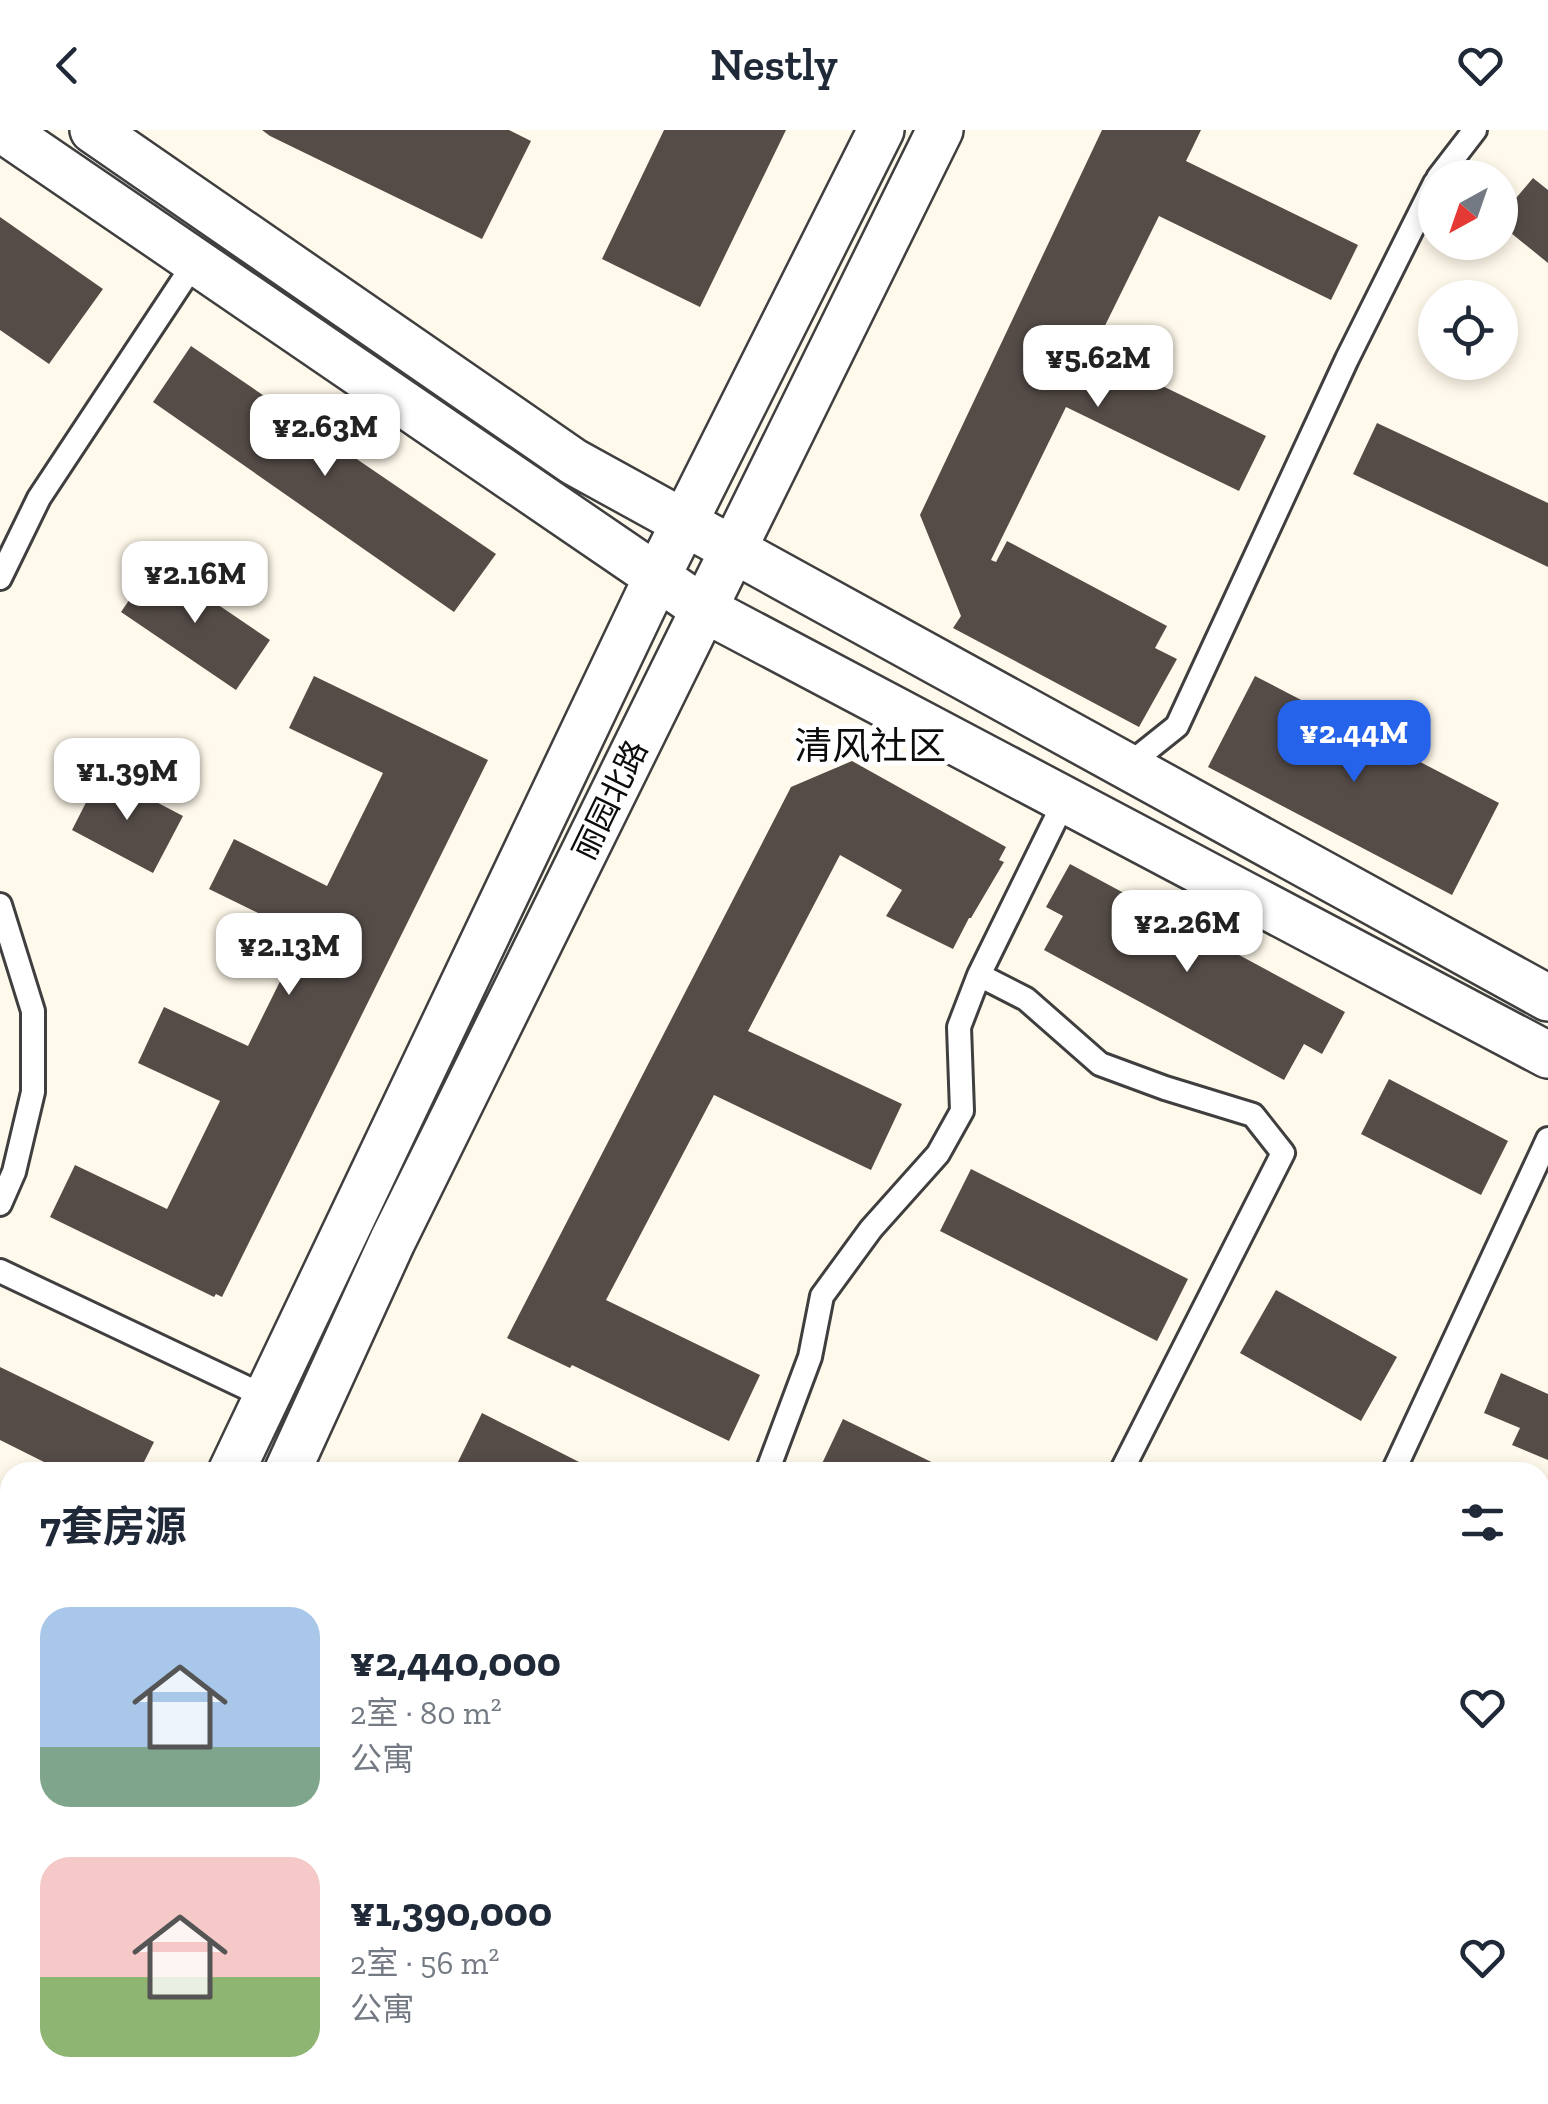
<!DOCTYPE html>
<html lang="zh">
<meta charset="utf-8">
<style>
:root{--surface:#fff;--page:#f2f2f3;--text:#1f2937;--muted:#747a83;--accent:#2563eb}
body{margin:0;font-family:"Zilla Slab","Noto Sans SC",serif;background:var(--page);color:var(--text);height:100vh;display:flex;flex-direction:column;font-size:38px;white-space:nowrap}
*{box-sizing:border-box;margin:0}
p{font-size:32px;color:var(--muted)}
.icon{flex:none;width:55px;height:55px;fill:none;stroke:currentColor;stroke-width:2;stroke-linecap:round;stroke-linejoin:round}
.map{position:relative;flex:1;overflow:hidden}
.panel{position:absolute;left:0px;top:1332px;width:1550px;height:642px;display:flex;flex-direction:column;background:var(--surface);border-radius:30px 30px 0 0;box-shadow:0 5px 15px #0003}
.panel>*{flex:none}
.needle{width:65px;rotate:220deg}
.tools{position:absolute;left:1418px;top:30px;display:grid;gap:20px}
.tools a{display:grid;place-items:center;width:100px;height:100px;border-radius:50%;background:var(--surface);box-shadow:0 5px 15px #0003;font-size:50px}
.price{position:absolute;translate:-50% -85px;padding:0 22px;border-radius:20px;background:#fff;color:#222;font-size:32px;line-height:65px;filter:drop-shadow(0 2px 5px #0008)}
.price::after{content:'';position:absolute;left:50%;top:60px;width:30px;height:22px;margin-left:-15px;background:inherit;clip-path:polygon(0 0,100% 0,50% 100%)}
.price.current{background:var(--accent);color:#fff}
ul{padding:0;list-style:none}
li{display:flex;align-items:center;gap:30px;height:250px;padding:0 40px}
li span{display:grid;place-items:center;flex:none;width:280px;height:200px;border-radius:30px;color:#555}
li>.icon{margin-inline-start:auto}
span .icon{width:120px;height:120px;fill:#fffc;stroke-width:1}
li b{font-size:42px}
h2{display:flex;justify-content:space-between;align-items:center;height:120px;padding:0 40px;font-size:42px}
header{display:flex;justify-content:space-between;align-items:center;height:130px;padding:0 40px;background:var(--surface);font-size:45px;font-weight:600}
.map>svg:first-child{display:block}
.building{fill:#554c48}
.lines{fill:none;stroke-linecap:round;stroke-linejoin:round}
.lane-casing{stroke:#3f3f3f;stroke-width:28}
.street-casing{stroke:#3f3f3f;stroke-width:50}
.lane{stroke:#fff;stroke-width:22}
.street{stroke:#fff;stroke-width:45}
.labels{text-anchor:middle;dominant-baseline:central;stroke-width:10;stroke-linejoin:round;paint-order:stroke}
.street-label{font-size:32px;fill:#0c0c0c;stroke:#fff}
.quarter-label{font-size:38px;fill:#0c0c0c;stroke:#fff}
</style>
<header><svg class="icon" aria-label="back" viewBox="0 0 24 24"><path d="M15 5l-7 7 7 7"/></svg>Nestly<svg class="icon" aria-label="heart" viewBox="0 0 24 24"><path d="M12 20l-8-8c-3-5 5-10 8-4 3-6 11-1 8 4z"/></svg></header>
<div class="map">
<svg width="1548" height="1974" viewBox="0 0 1548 1974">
<rect width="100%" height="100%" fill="#fff9eb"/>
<path class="building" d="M 262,0 L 509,0 L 531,11 L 482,109 L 270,6 Z
M 664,0 L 786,0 L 700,177 L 602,129 Z
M 1102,0 L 1201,0 L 1186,31 L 1358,115 L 1331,170 L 1159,86 L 1092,222 L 1266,306 L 1239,361 L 1066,277 L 991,430 L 996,432 L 1007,411 L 1167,496 L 1155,518 L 1177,529 L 1139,597 L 953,498 L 961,486 L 920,385 Z
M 1533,48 L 1548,60 L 1548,133 L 1500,94 L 1500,87 Z
M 0,87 L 103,159 L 49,234 L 0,200 Z
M 191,216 L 496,424 L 454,482 L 153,272 Z
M 1377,293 L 1548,373 L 1548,437 L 1353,344 Z
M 155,432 L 270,510 L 236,560 L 121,482 Z
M 314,546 L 488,630 L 222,1167 L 216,1164 L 214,1167 L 50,1087 L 75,1035 L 167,1079 L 220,971 L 138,933 L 164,877 L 248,916 L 303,805 L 209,759 L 234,709 L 327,756 L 383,643 L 289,598 Z
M 1255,546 L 1499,673 L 1452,765 L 1208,637 Z
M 852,631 L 1006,717 L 999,730 L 1004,732 L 971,788 L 969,788 L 953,819 L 886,786 L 902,760 L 840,725 L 748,901 L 902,974 L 871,1040 L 714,965 L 606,1170 L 760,1245 L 729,1311 L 572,1235 L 570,1238 L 507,1208 L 791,657 Z
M 101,643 L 183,686 L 153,743 L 72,700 Z
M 1070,734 L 1345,882 L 1322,924 L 1304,914 L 1284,950 L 1044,820 L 1063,786 L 1046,777 Z
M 1389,949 L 1508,1011 L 1481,1065 L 1361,1004 Z
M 971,1039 L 1188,1149 L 1157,1211 L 940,1101 Z
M 1276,1160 L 1397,1227 L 1361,1291 L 1240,1223 Z
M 0,1237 L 154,1312 L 139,1342 L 64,1342 L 0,1310 Z
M 1501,1243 L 1548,1264 L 1548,1330 L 1512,1315 L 1520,1298 L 1484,1283 Z
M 482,1283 L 587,1336 L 584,1342 L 453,1342 Z
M 843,1289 L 952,1342 L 818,1342 Z
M 10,1467 L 10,1603 L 0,1623 L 0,1487 Z
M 1540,1904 L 1548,1908 L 1548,1973 L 1528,1965 L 1540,1965 Z
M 173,1965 L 227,1965 L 222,1974 L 170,1974 Z
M 264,1965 L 297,1965 L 292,1974 L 284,1974 Z
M 883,1965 L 941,1965 L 959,1974 L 878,1974 Z
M 1006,1965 L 1055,1965 L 1050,1974 L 1002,1974 Z
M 1277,1965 L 1368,1965 L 1364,1974 L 1298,1974 Z"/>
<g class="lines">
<defs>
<path id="lane" d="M 1438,48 L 1475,0
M 0,448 L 39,368 L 195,132
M 1127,636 L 1177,596 L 1347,229 L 1435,53
M 1065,670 L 979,845 L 1026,869 L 1100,934 L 1165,958 L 1253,985 L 1283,1023 L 1121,1342
M 0,775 L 33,881 L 33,962 L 14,1042 L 0,1074
M 0,1141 L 266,1267
M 767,1342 L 810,1227 L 822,1166 L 871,1099 L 938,1024 L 962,981 L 959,897 L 979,845
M 1393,1342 L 1548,1009
M 1540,1787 L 1548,1791
M 496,1965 L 503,1974
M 805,1974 L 808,1965
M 1100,1974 L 1105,1965"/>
<path id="street" d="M 3,0 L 704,479 L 1548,925
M 93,0 L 574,332 L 1548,868
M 231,1342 L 656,449 L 881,0
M 287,1342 L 392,1112 L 940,0
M 0,1827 L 10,1806
M 0,1971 L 10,1949"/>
</defs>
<use href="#lane" class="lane-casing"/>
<use href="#street" class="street-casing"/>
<use href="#lane" class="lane"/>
<use href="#street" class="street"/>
</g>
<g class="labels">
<g class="street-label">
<text transform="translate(610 670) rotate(-64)">丽园北路</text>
</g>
<g class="quarter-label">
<text x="870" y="616">清风社区</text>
</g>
</g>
</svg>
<div class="tools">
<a><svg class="needle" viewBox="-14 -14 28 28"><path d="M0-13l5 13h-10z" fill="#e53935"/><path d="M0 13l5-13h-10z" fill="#747a83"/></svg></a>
<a><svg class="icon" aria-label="locate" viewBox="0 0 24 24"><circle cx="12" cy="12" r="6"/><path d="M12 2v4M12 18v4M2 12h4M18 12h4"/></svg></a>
</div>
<b class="price" style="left:1098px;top:280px">¥5.62M</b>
<b class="price" style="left:325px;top:349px">¥2.63M</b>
<b class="price" style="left:195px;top:496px">¥2.16M</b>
<b class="price current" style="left:1354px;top:655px">¥2.44M</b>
<b class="price" style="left:127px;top:693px">¥1.39M</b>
<b class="price" style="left:1187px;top:845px">¥2.26M</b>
<b class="price" style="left:289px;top:868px">¥2.13M</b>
<section class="panel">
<h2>7套房源<svg class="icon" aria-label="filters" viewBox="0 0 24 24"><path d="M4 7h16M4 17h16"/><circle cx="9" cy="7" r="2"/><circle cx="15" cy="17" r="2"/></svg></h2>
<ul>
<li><span style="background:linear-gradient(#a9c7e8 70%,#7fa58c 0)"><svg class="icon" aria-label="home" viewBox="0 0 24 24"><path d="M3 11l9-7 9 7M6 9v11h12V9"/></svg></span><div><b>¥2,440,000</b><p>2室 · 80 m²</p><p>公寓</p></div><svg class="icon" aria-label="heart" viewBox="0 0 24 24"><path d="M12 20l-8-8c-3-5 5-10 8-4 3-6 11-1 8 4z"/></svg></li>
<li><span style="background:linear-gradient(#f6c9c9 60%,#8fb573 0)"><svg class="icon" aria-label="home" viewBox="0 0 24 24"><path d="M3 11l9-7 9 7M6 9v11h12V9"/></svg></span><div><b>¥1,390,000</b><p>2室 · 56 m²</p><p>公寓</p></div><svg class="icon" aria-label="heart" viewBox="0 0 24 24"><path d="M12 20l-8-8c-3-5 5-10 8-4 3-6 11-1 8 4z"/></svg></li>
</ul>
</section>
</div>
